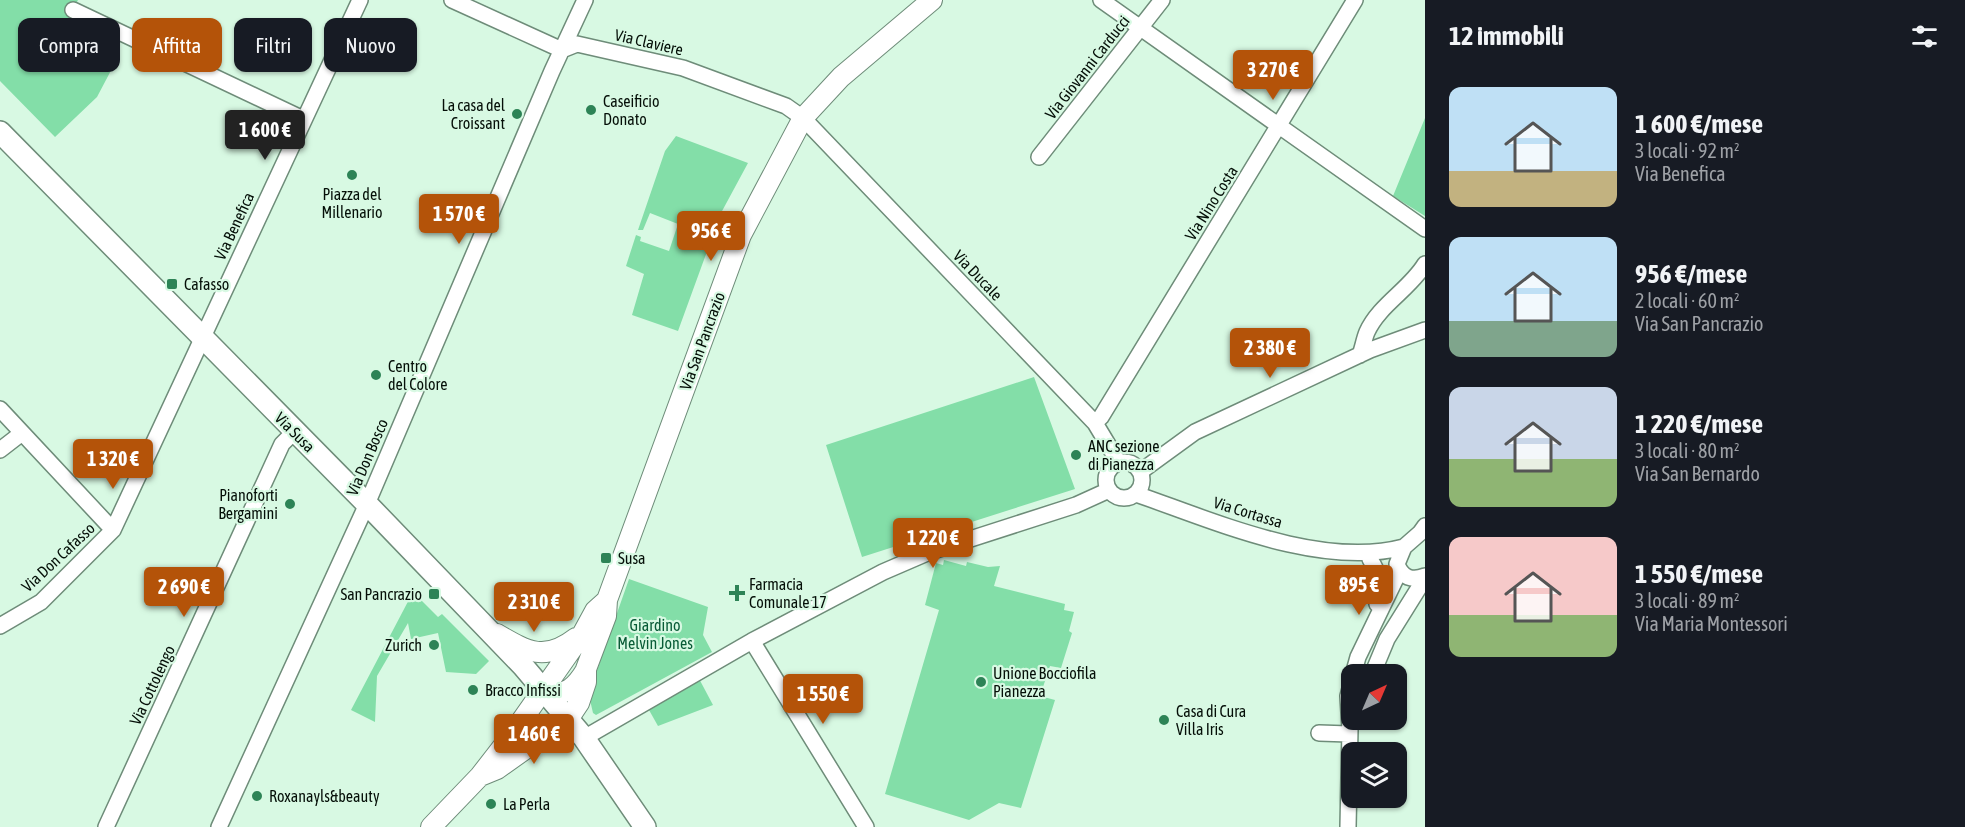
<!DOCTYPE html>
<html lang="it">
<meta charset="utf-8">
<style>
:root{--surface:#171b24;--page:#20242c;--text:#f1f3f6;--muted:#9ea1a6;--accent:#b45309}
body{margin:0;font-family:"Asap Condensed",sans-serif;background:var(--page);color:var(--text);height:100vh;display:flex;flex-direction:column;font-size:22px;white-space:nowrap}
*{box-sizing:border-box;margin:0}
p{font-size:20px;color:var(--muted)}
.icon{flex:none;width:33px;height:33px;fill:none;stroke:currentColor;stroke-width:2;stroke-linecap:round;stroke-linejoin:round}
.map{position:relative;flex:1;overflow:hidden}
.details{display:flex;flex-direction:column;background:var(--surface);width:540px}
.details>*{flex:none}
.banner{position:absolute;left:18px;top:18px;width:570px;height:54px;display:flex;gap:12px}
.needle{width:39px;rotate:44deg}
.buttons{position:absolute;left:1341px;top:664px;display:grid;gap:12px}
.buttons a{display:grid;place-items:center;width:66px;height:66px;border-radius:12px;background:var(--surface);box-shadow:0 2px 4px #0004;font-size:30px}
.price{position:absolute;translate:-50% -51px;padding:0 14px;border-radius:6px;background:var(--accent);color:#fff;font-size:20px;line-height:39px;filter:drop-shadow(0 2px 3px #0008)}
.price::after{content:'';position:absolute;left:50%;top:36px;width:18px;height:14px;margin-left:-9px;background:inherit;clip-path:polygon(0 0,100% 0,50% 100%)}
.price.active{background:#222;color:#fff}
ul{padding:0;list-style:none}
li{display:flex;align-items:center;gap:18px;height:150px;padding:0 24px}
li span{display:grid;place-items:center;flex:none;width:168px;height:120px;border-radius:12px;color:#555}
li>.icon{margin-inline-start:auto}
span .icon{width:72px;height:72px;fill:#fffc;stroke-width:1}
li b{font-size:26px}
h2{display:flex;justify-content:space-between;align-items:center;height:72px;padding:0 24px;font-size:26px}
.chip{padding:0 21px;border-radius:12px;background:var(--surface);box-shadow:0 2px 4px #0004;font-size:21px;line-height:54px}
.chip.active{background:var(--accent);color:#fff}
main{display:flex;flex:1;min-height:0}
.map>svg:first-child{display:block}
.green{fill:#83dea8}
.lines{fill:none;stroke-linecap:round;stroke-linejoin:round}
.minor-casing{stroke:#6e8c79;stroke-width:18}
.tertiary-casing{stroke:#6e8c79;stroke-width:22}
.secondary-casing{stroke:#6e8c79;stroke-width:24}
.minor{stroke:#fff;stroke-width:15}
.tertiary{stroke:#fff;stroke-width:20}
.secondary{stroke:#fff;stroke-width:21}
.poi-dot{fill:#2d8356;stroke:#d8f9e3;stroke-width:2}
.labels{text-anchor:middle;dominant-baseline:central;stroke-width:4.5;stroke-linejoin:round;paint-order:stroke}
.street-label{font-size:16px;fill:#050f08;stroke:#d8f9e3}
.poi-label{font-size:16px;fill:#050f08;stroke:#d8f9e3;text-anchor:start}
.park-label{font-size:16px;fill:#085b36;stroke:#d8f9e3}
</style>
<main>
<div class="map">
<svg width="1425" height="827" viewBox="0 0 1425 827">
<rect width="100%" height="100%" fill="#d8f9e3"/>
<path class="green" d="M 0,0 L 78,0 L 63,28 L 65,34 L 116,61 L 97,97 L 55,137 L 0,81 Z
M 1425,118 L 1425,216 L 1393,196 Z
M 676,136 L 748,163 L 721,213 L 678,331 L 632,315 L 644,274 L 626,266 L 636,235 L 641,237 L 640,241 L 669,251 L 678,224 L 650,213 L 643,230 L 638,230 L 665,151 Z
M 1034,377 L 1075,489 L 862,557 L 826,445 Z
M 944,560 L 966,566 L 967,562 L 988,567 L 1000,566 L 994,586 L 1065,604 L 1064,610 L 1074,612 L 1069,631 L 1072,633 L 1061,668 L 1050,666 L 1040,696 L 1055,700 L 1021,808 L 999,803 L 969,820 L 885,794 L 939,610 L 925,605 L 936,563 L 943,565 Z
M 629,579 L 708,607 L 703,635 L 712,652 L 596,715 L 593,713 L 590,700 L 596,673 Z
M 413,592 L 438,617 L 442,614 L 489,661 L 476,674 L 446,672 L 438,633 L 411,639 L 408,623 L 377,676 L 375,722 L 351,710 Z
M 696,673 L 713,705 L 658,726 L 649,710 Z"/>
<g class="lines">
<defs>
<path id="minor" d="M 452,0 L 562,50 L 577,44 L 683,68 L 786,106 L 803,118 L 1095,423 L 1119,463
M 1101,0 L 1425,229
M 73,10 L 303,119
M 1039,157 L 1162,0
M 1360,355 C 1363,347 1364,339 1367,332 C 1379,305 1410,289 1425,264
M 0,409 L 113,530
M 1095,423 L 1101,417 L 1355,0
M 0,450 L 22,433
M1106 480a18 18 0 1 1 36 0a18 18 0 1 1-36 0Z
M 1140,472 L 1195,432 L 1370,350 L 1425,330
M 1136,494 C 1214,521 1321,569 1404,547
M 1425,526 L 1420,533 L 1404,547 L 1397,564 C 1402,578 1412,581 1425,576
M 1370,559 C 1381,577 1382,583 1377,604
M 0,626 L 41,602 L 113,530 L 360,0
M 752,641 L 866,827
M 1353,675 L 1358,657 L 1400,570
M 1372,675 L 1387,639 L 1425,578
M 1319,733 L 1349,734
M 584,738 L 752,641 L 883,572 L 927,553 L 1076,505 L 1109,490
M 106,827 L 282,444 L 295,431
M 219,827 L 367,504 L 552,71 L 585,0
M 1348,827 L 1350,729 L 1348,696 L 1352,681"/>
<path id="tertiary" d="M 497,634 C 528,652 545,662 576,638
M 546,691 C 565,699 577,685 586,670
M 480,776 L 497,769 L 569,718 L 579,703 L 586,682 L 586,669 L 606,616 L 607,600 L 741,235 L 803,118 L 841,77 L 932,0
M 431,827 L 480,776 L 508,740 L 583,633 L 595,611 L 605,602"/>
<path id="secondary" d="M 0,132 L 367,504 L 523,666 L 584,738 L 645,827"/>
</defs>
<use href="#minor" class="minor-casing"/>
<use href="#tertiary" class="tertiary-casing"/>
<use href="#secondary" class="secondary-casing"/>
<use href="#minor" class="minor"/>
<use href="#tertiary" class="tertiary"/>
<use href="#secondary" class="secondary"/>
</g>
<g class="poi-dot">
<circle cx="591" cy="110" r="6"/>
<circle cx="517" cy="114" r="6"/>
<circle cx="352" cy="175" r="6"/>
<rect x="166" y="278" width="12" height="12" rx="3"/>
<circle cx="376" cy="375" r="6"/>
<circle cx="1076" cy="455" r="6"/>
<circle cx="290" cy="504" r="6"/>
<rect x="600" y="552" width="12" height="12" rx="3"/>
<path d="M734 584h6v6h6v6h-6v6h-6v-6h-6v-6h6z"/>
<rect x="428" y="588" width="12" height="12" rx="3"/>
<circle cx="434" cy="645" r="6"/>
<circle cx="981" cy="682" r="6"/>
<circle cx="473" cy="690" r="6"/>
<circle cx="1164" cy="720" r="6"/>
<circle cx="257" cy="796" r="6"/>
<circle cx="491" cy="804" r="6"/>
</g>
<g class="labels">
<g class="street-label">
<text transform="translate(649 42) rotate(13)">Via Claviere</text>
<text transform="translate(1087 67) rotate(-52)">Via Giovanni Carducci</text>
<text transform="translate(1211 203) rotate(-58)">Via Nino Costa</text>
<text transform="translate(234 226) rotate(-65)">Via Benefica</text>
<text transform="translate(978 275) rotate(46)">Via Ducale</text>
<text transform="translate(702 341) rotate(-70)">Via San Pancrazio</text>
<text transform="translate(295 432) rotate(45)">Via Susa</text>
<text transform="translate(367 457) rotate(-67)">Via Don Bosco</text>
<text transform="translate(1248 512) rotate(17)">Via Cortassa</text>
<text transform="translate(58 557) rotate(-43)">Via Don Cafasso</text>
<text transform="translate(152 685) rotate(-65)">Via Cottolengo</text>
</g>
<g class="poi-label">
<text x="603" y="101">Caseificio<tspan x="603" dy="18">Donato</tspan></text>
<text x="505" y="105" text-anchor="end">La casa del<tspan x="505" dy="18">Croissant</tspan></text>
<text x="352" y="194" text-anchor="middle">Piazza del<tspan x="352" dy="18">Millenario</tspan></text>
<text x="184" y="284">Cafasso</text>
<text x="388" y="366">Centro<tspan x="388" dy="18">del Colore</tspan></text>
<text x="1088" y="446">ANC sezione<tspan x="1088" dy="18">di Pianezza</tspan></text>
<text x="278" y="495" text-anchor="end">Pianoforti<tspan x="278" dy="18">Bergamini</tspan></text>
<text x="618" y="558">Susa</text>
<text x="749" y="584">Farmacia<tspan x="749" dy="18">Comunale 17</tspan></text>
<text x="422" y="594" text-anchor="end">San Pancrazio</text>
<text x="422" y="645" text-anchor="end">Zurich</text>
<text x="993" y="673">Unione Bocciofila<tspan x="993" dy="18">Pianezza</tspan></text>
<text x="485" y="690">Bracco Infissi</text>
<text x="1176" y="711">Casa di Cura<tspan x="1176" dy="18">Villa Iris</tspan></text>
<text x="269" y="796">Roxanayls&amp;beauty</text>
<text x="503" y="804">La Perla</text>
</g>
<g class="park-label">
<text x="655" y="625">Giardino<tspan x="655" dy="18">Melvin Jones</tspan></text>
</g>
</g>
</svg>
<div class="buttons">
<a><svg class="needle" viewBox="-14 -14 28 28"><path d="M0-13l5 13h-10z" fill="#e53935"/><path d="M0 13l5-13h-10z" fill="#9ea1a6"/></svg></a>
<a><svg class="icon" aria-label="layers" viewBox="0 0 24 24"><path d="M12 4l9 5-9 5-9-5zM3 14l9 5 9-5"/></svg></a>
</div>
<b class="price" style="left:1273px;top:101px">3 270 €</b>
<b class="price active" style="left:265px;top:161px">1 600 €</b>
<b class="price" style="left:459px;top:245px">1 570 €</b>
<b class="price" style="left:711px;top:262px">956 €</b>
<b class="price" style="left:1270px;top:379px">2 380 €</b>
<b class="price" style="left:113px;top:490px">1 320 €</b>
<b class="price" style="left:933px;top:569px">1 220 €</b>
<b class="price" style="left:1359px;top:616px">895 €</b>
<b class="price" style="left:184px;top:618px">2 690 €</b>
<b class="price" style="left:534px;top:633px">2 310 €</b>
<b class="price" style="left:823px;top:725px">1 550 €</b>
<b class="price" style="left:534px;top:765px">1 460 €</b>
<div class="banner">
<a class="chip">Compra</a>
<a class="chip active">Affitta</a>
<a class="chip">Filtri</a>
<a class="chip">Nuovo</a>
</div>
</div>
<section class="details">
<h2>12 immobili<svg class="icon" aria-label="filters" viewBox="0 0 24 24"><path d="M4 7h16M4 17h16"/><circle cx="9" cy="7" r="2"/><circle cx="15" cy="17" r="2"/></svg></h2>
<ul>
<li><span style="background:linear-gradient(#bfe0f5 70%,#c2b280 0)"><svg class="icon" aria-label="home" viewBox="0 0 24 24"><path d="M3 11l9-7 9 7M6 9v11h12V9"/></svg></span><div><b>1 600 €/mese</b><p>3 locali · 92 m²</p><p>Via Benefica</p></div></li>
<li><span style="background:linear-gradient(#bfe0f5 70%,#7fa58c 0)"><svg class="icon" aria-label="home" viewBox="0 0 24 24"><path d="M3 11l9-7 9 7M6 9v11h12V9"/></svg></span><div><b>956 €/mese</b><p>2 locali · 60 m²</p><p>Via San Pancrazio</p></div></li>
<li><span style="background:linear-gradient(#c9d6e8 60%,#8fb573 0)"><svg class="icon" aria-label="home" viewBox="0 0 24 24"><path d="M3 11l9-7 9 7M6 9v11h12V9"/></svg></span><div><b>1 220 €/mese</b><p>3 locali · 80 m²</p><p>Via San Bernardo</p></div></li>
<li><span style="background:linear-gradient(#f6c9c9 65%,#8fb573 0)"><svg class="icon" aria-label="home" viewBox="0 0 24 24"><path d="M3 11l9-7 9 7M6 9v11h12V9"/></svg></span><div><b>1 550 €/mese</b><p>3 locali · 89 m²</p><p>Via Maria Montessori</p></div></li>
</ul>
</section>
</main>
